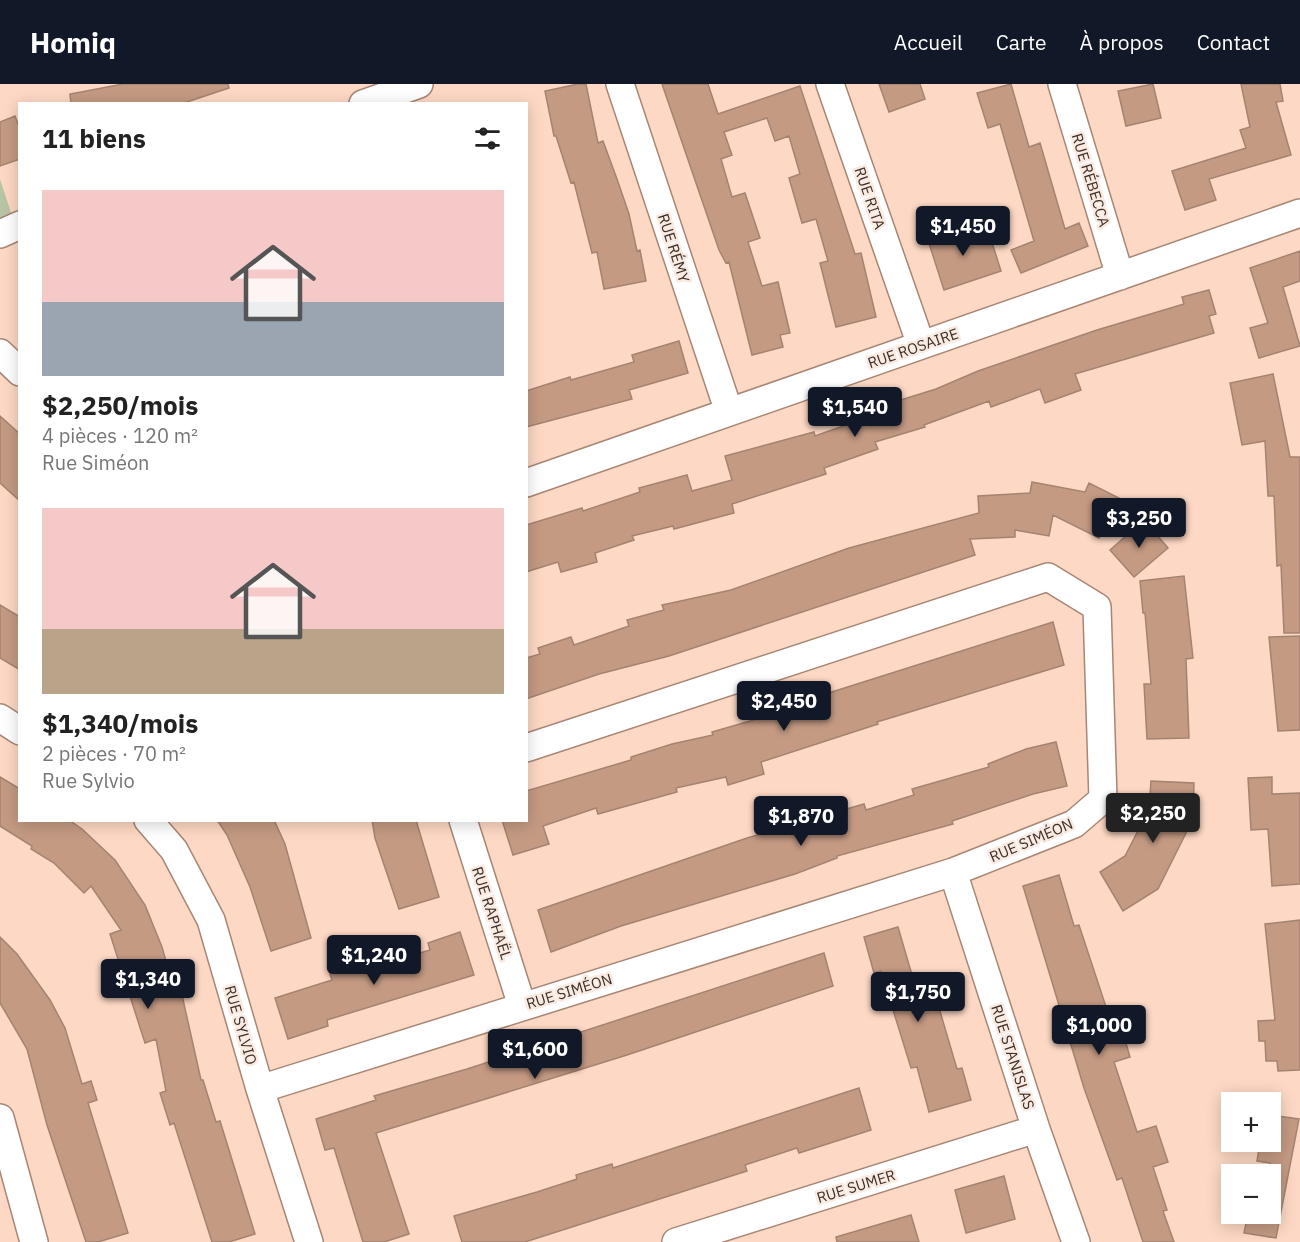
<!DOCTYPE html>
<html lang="fr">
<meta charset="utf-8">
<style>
:root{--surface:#fff;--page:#f2f2f2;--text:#222;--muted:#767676;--accent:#111827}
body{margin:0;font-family:"IBM Plex Sans",sans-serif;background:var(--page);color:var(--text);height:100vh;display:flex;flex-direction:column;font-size:22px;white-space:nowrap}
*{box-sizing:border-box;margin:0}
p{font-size:20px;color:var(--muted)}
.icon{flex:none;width:33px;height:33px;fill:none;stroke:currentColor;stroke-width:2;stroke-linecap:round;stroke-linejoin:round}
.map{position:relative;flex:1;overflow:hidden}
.sheet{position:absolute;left:18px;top:18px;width:510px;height:720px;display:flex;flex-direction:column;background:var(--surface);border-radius:0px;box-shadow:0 3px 15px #0003}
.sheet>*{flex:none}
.fabs{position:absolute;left:1221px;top:1008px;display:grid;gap:12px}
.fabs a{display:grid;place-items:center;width:60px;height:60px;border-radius:0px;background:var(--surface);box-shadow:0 3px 15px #0003;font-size:30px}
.price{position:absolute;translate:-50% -51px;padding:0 14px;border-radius:6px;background:var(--accent);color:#fff;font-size:20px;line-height:39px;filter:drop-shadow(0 2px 3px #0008)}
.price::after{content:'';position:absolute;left:50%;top:36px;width:18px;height:14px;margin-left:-9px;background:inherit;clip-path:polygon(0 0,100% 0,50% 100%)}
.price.current{background:#222;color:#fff}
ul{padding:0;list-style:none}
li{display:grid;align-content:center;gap:12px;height:318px;padding:0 24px}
li span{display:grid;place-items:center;height:186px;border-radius:0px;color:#555}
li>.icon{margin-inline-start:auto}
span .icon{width:108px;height:108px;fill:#fffc;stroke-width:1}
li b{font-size:26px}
h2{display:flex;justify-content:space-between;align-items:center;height:72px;padding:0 24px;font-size:26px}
header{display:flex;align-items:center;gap:36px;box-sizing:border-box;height:84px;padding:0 30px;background:var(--accent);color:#fff}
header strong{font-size:28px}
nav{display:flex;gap:33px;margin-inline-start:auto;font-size:21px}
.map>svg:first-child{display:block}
.green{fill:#b9c4a7}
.building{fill:#c49a83;stroke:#a58371;stroke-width:1.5}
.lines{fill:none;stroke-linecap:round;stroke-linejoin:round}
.minor-casing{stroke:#a88674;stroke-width:30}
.minor{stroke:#fff;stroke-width:27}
.labels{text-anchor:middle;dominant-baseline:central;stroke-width:5;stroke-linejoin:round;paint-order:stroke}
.street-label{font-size:15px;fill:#3e2f28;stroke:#f9eae2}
</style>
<header>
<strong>Homiq</strong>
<nav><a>Accueil</a><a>Carte</a><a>À propos</a><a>Contact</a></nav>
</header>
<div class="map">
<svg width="1300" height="1158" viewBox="0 0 1300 1158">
<rect width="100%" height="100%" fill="#fdd8c4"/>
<path class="green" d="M 0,95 L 15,141 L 0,148 Z"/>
<path class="building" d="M 123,0 L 228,0 L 229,4 L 181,20 L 71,20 L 70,10 Z
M 578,0 L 586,0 L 598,59 L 603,57 L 617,95 L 629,130 L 637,167 L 640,166 L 646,197 L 604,205 L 597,168 L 592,169 L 574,98 L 571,99 L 556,52 L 554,52 L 545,7 Z
M 662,0 L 708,0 L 718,30 L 800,2 L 855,170 L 861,169 L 876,233 L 836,243 L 820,179 L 828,177 L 816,135 L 802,139 L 789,94 L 800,90 L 789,52 L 775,57 L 767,34 L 724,48 L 732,71 L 721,75 L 732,113 L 745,109 L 760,154 L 748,158 L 762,202 L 778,198 L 790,249 L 780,251 L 783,263 L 752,271 L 729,178 L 726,179 L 719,166 Z
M 879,0 L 920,0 L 925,15 L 889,28 Z
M 1011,0 L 1029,63 L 1040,59 L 1065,145 L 1079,139 L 1088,162 L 1021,189 L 1011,166 L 1034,157 L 1000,40 L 988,44 L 977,9 Z
M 1153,0 L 1161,34 L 1126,42 L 1118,7 Z
M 1241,0 L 1280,0 L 1283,17 L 1276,18 L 1291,71 L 1209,95 L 1216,116 L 1185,126 L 1172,87 L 1246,64 L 1240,46 L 1250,43 Z
M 15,32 L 20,45 L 20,75 L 0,82 L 0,38 Z
M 948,143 L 953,158 L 988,146 L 1001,187 L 944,206 L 926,150 Z
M 1300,167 L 1300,197 L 1283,203 L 1300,262 L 1259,274 L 1250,244 L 1268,239 L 1250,184 Z
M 1209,206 L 1216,230 L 1209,232 L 1214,249 L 1075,290 L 1081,306 L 1045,319 L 1040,305 L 991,323 L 989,317 L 924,341 L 925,343 L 875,358 L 878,365 L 824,384 L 826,390 L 732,420 L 734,429 L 674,445 L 673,442 L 632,452 L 634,456 L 595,469 L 597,478 L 561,488 L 558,478 L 526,488 L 526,441 L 582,424 L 583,427 L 640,408 L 639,404 L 687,391 L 692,407 L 732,396 L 725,372 L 814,348 L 815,352 L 877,330 L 875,324 L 936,305 L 978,287 L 1097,246 L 1184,220 L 1182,213 Z
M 679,257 L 688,289 L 629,306 L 632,315 L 526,343 L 526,307 L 570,293 L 571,296 L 634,278 L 632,271 Z
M 1273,290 L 1290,373 L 1300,373 L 1300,549 L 1284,549 L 1281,481 L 1277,482 L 1274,412 L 1268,412 L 1265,357 L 1242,361 L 1230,299 Z
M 0,332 L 20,350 L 20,417 L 0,399 Z
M 1032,398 L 1085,408 L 1089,399 L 1119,414 L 1099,454 L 1053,431 L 1049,452 L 1015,446 L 1015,453 L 970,455 L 975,471 L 669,572 L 599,590 L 526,615 L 526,574 L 540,570 L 538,564 L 571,553 L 574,561 L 629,542 L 627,536 L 664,526 L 662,521 L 731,506 L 849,464 L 979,429 L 978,412 L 1030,409 Z
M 1144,436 L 1168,464 L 1134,493 L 1110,466 Z
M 1184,492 L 1193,574 L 1186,575 L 1189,654 L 1147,655 L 1144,600 L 1151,600 L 1145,529 L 1143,529 L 1140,497 Z
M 0,521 L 20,533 L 20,586 L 0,574 Z
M 1053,538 L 1064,581 L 877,638 L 878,640 L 761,678 L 764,690 L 728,701 L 726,693 L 676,704 L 677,708 L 598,730 L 596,724 L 543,742 L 549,760 L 513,771 L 502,736 L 526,736 L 526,707 L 631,676 L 631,673 L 672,660 L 713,651 L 712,648 L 757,635 L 756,632 Z
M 1300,552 L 1300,646 L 1278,647 L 1269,553 Z
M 1056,658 L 1067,702 L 1033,710 L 952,737 L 953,740 L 837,772 L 837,774 L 795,790 L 621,842 L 551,868 L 538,826 L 747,754 L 864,720 L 866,726 L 914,711 L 912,705 L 989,683 L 988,680 L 1026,665 Z
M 0,693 L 20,705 L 20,736 L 69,736 L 82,745 L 115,776 L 145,821 L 162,863 L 176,912 L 182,911 L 201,996 L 203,996 L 216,1038 L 220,1037 L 255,1150 L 229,1158 L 212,1158 L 174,1039 L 170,1041 L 160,1009 L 166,1007 L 156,955 L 145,959 L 110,850 L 121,846 L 91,802 L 84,809 L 54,779 L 31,765 L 32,762 L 0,742 Z
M 1272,693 L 1272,710 L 1300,709 L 1300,800 L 1272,802 L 1268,745 L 1251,746 L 1248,694 Z
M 1151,697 L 1194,699 L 1193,735 L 1158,805 L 1123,827 L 1100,788 L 1125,772 L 1149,725 Z
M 217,736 L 274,736 L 285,760 L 311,854 L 271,867 L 250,803 L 227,751 Z
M 372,736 L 416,736 L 439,813 L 399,825 L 375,754 Z
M 1059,791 L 1074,842 L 1079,841 L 1110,935 L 1118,932 L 1130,973 L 1114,978 L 1137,1048 L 1156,1042 L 1168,1078 L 1153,1083 L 1167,1126 L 1163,1127 L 1174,1158 L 1143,1158 L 1122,1094 L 1117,1096 L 1084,1004 L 1023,802 Z
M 1300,836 L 1300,986 L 1278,987 L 1277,977 L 1266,977 L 1265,957 L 1259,957 L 1258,937 L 1275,936 L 1265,840 Z
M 898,843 L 912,891 L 918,889 L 922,903 L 932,900 L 957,985 L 962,984 L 971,1016 L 929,1028 L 917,983 L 911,984 L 881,887 L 874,889 L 864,853 Z
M 460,848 L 474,891 L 327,936 L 328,942 L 288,955 L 275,914 L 332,896 L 330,890 L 365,879 L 367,885 L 430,866 L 428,859 Z
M 0,853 L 17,870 L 50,916 L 65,944 L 82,1000 L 91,997 L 97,1016 L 88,1019 L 128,1149 L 98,1158 L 86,1158 L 47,1041 L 27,965 L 0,919 Z
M 824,869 L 833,902 L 627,971 L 376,1049 L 409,1150 L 384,1158 L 363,1158 L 334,1064 L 325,1066 L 316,1035 L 376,1016 L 374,1012 L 467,985 Z
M 859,1004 L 871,1046 L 799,1069 L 797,1064 L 745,1081 L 747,1087 L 525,1158 L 462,1158 L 454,1132 L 537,1108 L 577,1095 L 576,1091 L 612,1080 L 613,1084 Z
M 1270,1031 L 1299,1035 L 1276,1154 L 1244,1149 L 1248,1130 L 1280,1130 L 1270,1129 L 1270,1079 L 1257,1077 L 1260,1058 L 1270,1058 Z
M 1004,1092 L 1015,1135 L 966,1149 L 955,1106 Z
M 911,1131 L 919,1158 L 837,1158 L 836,1153 Z"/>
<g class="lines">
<defs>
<path id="minor" d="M 620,0 L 729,328
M 830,0 L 921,261
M 1062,0 L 1120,192
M 363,20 L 419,0
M 0,150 L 20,141
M 0,269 L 20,288
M 526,399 L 1300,129
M 0,634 L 20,647
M 148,736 L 174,766 L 211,836 L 260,1005 L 309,1158
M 463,736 L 522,922
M 953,788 L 1036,1045 L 1076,1158
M 260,1005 L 953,788 L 1074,740 L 1103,715 L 1097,523 L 1048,493 L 526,664
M 0,1034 L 34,1158
M 676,1158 L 1036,1045"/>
</defs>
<use href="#minor" class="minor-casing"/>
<use href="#minor" class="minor"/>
</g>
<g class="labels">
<g class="street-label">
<text transform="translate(1091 96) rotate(73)">RUE RÉBECCA</text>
<text transform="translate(870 114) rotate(71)">RUE RITA</text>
<text transform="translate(674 164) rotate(72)">RUE RÉMY</text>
<text transform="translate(913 264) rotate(-19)">RUE ROSAIRE</text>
<text transform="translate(1031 756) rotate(-23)">RUE SIMÉON</text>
<text transform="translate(492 829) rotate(72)">RUE RAPHAËL</text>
<text transform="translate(569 907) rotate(-17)">RUE SIMÉON</text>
<text transform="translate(241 941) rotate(74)">RUE SYLVIO</text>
<text transform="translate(1013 973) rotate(72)">RUE STANISLAS</text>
<text transform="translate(856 1102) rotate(-17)">RUE SUMER</text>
</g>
</g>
</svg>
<div class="fabs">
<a>+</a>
<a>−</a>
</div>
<b class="price" style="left:963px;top:173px">$1,450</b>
<b class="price" style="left:855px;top:354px">$1,540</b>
<b class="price" style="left:1139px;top:465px">$3,250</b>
<b class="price" style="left:784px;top:648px">$2,450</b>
<b class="price current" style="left:1153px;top:760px">$2,250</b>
<b class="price" style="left:801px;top:763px">$1,870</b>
<b class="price" style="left:374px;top:902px">$1,240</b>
<b class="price" style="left:148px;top:926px">$1,340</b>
<b class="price" style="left:918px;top:939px">$1,750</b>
<b class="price" style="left:1099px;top:972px">$1,000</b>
<b class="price" style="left:535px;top:996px">$1,600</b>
<section class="sheet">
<h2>11 biens<svg class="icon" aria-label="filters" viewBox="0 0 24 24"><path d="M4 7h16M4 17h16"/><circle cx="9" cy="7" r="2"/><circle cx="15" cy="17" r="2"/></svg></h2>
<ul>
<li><span style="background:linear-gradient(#f6c9c9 60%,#9aa5b1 0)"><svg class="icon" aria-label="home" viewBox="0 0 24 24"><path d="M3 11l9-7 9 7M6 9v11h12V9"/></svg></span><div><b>$2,250/mois</b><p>4 pièces · 120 m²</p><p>Rue Siméon</p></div></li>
<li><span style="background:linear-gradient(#f6c9c9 65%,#b9a48a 0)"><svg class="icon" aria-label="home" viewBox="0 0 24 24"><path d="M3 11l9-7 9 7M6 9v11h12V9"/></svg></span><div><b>$1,340/mois</b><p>2 pièces · 70 m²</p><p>Rue Sylvio</p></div></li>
</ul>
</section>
</div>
